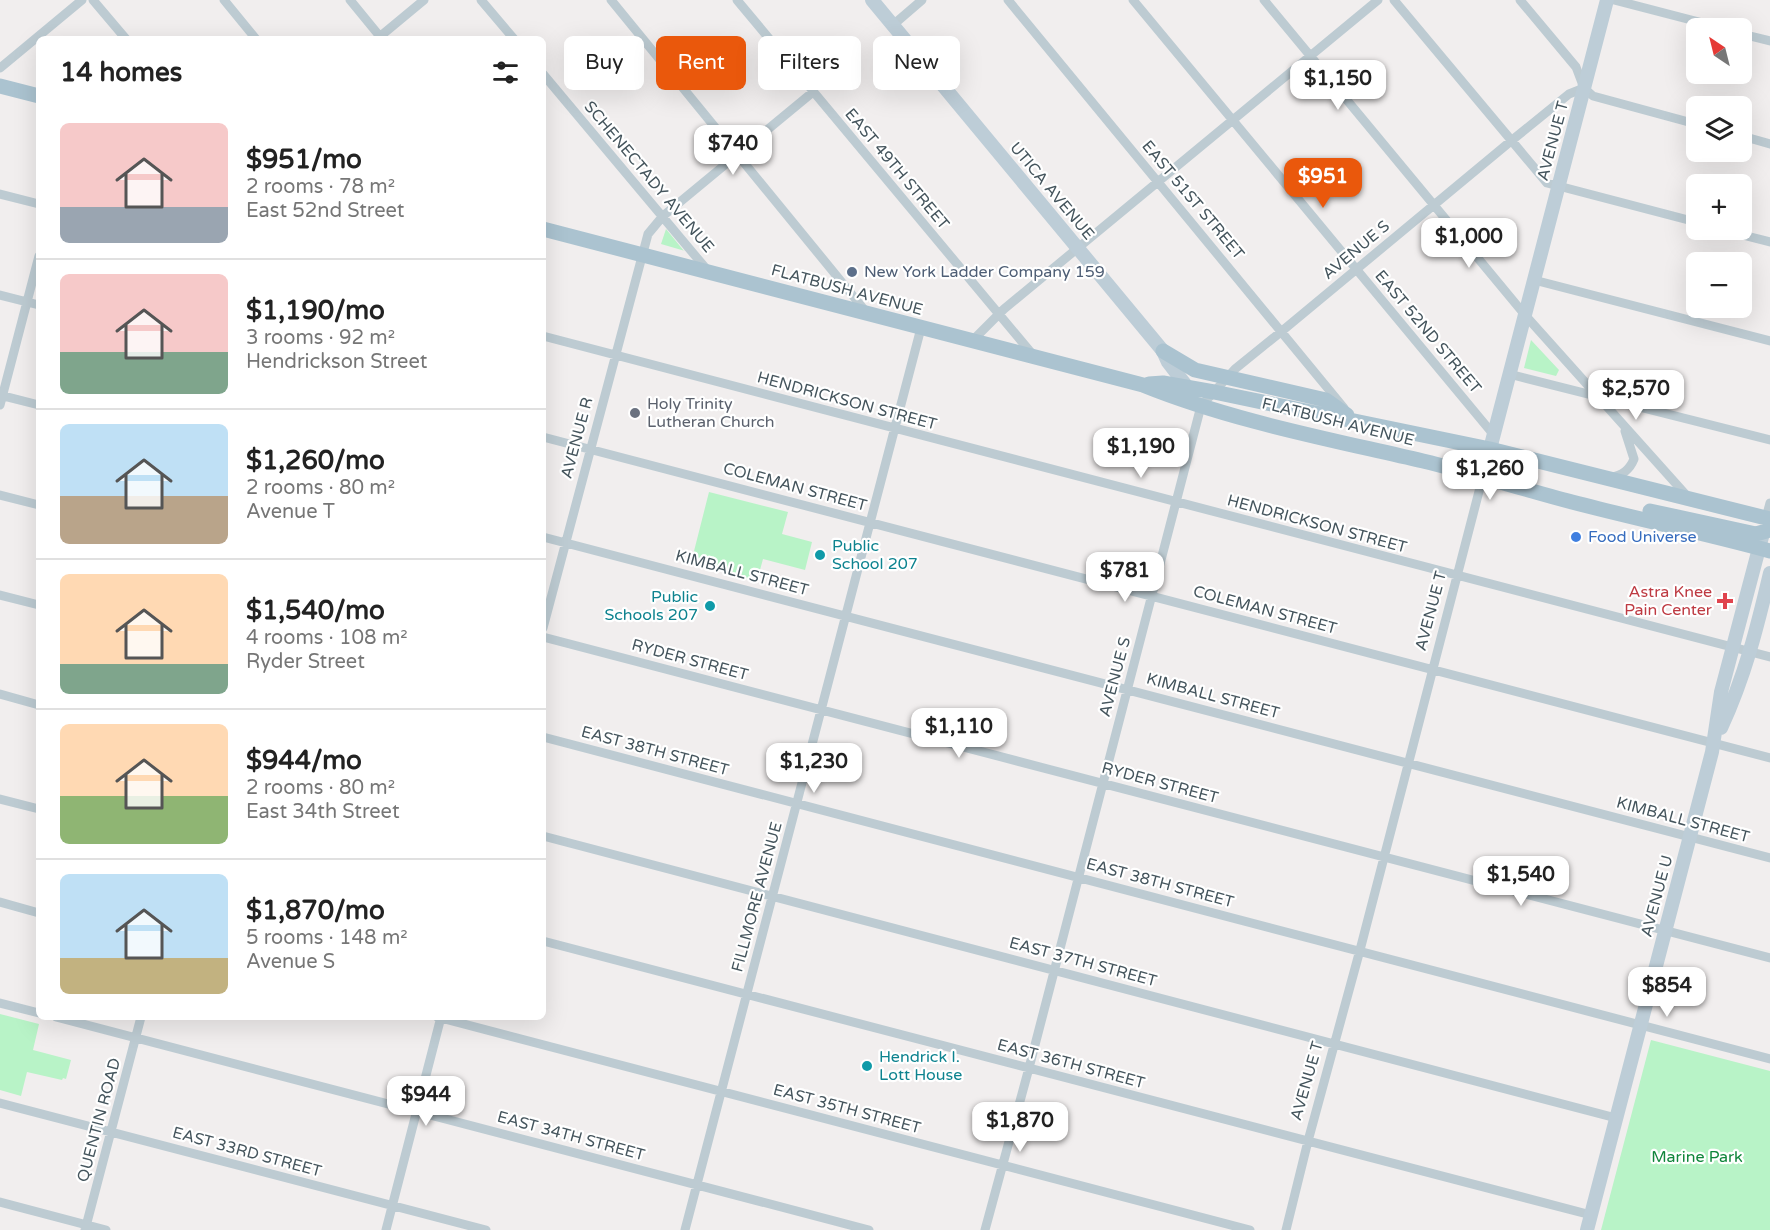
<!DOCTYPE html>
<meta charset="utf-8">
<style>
:root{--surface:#fff;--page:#f6f6f6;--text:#222;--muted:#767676;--line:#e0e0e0;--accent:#ea580c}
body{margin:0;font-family:"Varela Round",sans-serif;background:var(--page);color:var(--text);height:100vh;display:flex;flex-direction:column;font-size:22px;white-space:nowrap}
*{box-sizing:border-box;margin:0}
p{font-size:20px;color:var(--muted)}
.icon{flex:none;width:33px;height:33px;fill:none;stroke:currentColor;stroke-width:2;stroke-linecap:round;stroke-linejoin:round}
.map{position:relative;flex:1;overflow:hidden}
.panel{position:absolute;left:36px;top:36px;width:510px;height:984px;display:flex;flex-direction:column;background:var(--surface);border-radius:9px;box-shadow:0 6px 24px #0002}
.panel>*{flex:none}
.hud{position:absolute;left:564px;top:36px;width:570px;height:54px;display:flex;gap:12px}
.needle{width:39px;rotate:325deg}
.controls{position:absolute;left:1686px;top:18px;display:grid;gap:12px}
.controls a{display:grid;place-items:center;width:66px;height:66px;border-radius:9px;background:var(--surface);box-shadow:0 6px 24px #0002;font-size:30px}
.price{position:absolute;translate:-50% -51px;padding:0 14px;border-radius:12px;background:#fff;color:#222;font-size:20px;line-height:39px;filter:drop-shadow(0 2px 3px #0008)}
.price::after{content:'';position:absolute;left:50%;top:36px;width:18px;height:14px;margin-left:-9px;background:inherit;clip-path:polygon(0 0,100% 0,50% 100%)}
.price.active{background:var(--accent);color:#fff}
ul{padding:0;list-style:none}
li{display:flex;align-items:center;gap:18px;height:150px;padding:0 24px}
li+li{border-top:2px solid var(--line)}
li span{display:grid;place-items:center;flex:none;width:168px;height:120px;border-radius:9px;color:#555}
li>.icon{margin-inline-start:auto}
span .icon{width:72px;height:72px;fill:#fffc;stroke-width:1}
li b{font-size:26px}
h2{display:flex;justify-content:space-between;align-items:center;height:72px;padding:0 24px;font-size:26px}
.pill{padding:0 21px;border-radius:9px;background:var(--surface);box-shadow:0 6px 24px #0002;font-size:21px;line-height:54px}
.pill.active{background:var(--accent);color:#fff}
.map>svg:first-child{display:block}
.green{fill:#b8f3c7}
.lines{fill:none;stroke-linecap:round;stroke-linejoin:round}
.street{stroke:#bdcbd2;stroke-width:9}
.secondary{stroke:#bdcdd7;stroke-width:14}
.primary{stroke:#abc3d0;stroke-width:15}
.service-dot{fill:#5c6f8a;stroke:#fff;stroke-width:2}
.worship-dot{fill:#6b7280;stroke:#fff;stroke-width:2}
.shop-dot{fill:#3f7fe0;stroke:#fff;stroke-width:2}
.culture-dot{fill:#0f9aa8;stroke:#fff;stroke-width:2}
.health-dot{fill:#e0444e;stroke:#fff;stroke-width:2}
.labels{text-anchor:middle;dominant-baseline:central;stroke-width:4.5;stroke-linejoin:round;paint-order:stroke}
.street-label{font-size:16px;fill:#45555d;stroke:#fff}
.service-label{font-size:16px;fill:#4e5e75;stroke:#fff;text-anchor:start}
.worship-label{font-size:16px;fill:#5b616d;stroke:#fff;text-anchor:start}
.shop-label{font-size:16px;fill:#366cbe;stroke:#fff;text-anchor:start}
.culture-label{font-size:16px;fill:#0d838f;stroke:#fff;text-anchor:start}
.health-label{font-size:16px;fill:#be3a42;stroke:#fff;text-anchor:end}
.park-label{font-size:16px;fill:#0f853a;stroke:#fff}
</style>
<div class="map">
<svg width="1770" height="1230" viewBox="0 0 1770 1230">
<rect width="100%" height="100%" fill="#f1eeee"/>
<path class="green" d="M 666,229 L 684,251 L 685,251 L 661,244 Z
M 1531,340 L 1559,370 L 1556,376 L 1524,368 Z
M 709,492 L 788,512 L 782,534 L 812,542 L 805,570 L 763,559 L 757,581 L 691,563 Z
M 0,1014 L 39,1024 L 33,1050 L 71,1060 L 66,1079 L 63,1078 L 62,1080 L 27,1072 L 21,1096 L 0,1090 Z
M 1651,1040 L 1770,1071 L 1770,1230 L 1601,1230 Z"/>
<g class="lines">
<path class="street" d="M 93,0 L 126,39
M 224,0 L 256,39
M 350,0 L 382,39
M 481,0 L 514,39
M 611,0 L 867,313
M 737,0 L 1033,355
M 1008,0 L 1344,408
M 1133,0 L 1493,434
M 1264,0 L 1525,315 L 1687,496
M 1394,0 L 1547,183 L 1696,222
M 1520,0 L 1576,67 L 1584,88 L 1593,96 L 1696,124
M 1614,0 L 1722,28
M 893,25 L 922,0
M 1742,34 L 1770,41
M 377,39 L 424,0
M 0,68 L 82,0
M 543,74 L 708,271
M 1742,136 L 1770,144
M 0,194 L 39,204
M 1723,230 L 1770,242
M 1534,280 L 1770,341
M 0,295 L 39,305
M 543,336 L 1770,657
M 972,341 L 1004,309 L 1378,0
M 1509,374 L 1770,440
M 0,395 L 39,405
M 0,405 L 39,256
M 543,437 L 1770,758
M 1611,477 C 1622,476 1630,469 1634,459 L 1625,431
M 0,495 L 39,505
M 1766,518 L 1770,503
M 543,537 L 1770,858
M 0,595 L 39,605
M 543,628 L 648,234 L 663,216 L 813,92
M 543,637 L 1770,958
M 0,694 L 39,705
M 543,737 L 1770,1059
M 0,799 L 39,809
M 543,836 L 1616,1118
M 0,902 L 39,913
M 543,941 L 1591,1215
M 0,1003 L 39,1013
M 56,1017 L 869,1230
M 437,1017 L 1250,1230
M 0,1103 L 486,1230
M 0,1202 L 106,1230
M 85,1230 L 141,1017
M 386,1230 L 441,1017
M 685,1230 L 921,328
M 985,1230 L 1029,1068 L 1201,406 L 1235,369 L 1282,331 L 1511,141 L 1569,94 L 1584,88
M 1286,1230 L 1308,1141 L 1360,950 L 1490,449"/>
<path class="secondary" d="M 872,0 L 1163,351 L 1168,362 L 1191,392
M 1490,449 L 1607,0
M 1721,728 C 1745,676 1757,628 1770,573
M 1587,1230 L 1712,752 L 1721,692 L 1762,537"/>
<path class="primary" d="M 0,86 L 39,96
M 543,229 L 1143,385 C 1232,421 1329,439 1423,461 C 1473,473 1522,489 1572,502 C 1637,519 1704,533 1770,551
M 1163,351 L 1195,370 L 1326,400 L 1347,415
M 1149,384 L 1163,383 L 1214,392 L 1490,449 L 1770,519
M 1650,511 L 1756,534 L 1770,530"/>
</g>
<circle class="service-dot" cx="852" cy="272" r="6"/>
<circle class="worship-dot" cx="635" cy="413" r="6"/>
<circle class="shop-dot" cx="1576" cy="537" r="6"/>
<g class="culture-dot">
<circle cx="820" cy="555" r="6"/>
<circle cx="710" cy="606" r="6"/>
<circle cx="867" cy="1066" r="6"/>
</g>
<path class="health-dot" d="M1722 592h6v6h6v6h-6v6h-6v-6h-6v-6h6z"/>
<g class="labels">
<g class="street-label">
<text transform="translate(1553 141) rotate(-75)">AVENUE T</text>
<text transform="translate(897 169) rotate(50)">EAST 49TH STREET</text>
<text transform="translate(649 177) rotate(50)">SCHENECTADY AVENUE</text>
<text transform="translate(1052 191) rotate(50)">UTICA AVENUE</text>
<text transform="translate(1193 200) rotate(50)">EAST 51ST STREET</text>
<text transform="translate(1356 250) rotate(-40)">AVENUE S</text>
<text transform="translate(847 290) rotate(15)">FLATBUSH AVENUE</text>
<text transform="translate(1428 332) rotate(50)">EAST 52ND STREET</text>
<text transform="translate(847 401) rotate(15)">HENDRICKSON STREET</text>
<text transform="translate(1338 422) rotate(14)">FLATBUSH AVENUE</text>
<text transform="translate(577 438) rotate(-75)">AVENUE R</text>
<text transform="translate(795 487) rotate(15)">COLEMAN STREET</text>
<text transform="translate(1317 524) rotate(15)">HENDRICKSON STREET</text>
<text transform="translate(742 573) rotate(15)">KIMBALL STREET</text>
<text transform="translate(1265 610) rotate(15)">COLEMAN STREET</text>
<text transform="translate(1431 611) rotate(-75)">AVENUE T</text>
<text transform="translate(690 660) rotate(15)">RYDER STREET</text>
<text transform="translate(1115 677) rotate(-75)">AVENUE S</text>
<text transform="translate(1213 696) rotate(15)">KIMBALL STREET</text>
<text transform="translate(655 751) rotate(15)">EAST 38TH STREET</text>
<text transform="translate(1160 783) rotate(15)">RYDER STREET</text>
<text transform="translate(1683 820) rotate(15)">KIMBALL STREET</text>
<text transform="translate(1160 883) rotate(15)">EAST 38TH STREET</text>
<text transform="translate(1657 896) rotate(-75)">AVENUE U</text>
<text transform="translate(757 897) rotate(-75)">FILLMORE AVENUE</text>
<text transform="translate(1083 962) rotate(15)">EAST 37TH STREET</text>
<text transform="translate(1071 1064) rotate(15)">EAST 36TH STREET</text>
<text transform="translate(1307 1081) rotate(-74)">AVENUE T</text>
<text transform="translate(847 1109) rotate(15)">EAST 35TH STREET</text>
<text transform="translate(99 1120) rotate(-75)">QUENTIN ROAD</text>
<text transform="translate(571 1136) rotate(15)">EAST 34TH STREET</text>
<text transform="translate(247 1152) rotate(15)">EAST 33RD STREET</text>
</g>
<g class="service-label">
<text x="864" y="272">New York Ladder Company 159</text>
</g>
<g class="worship-label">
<text x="647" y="404">Holy Trinity<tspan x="647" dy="18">Lutheran Church</tspan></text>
</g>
<g class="shop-label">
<text x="1588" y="537">Food Universe</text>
</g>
<g class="culture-label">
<text x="832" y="546">Public<tspan x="832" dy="18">School 207</tspan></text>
<text x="698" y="597" text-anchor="end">Public<tspan x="698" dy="18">Schools 207</tspan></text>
<text x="879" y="1057">Hendrick I.<tspan x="879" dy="18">Lott House</tspan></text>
</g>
<g class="health-label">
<text x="1712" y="592">Astra Knee<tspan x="1712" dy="18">Pain Center</tspan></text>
</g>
<g class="park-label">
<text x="1697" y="1157">Marine Park</text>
</g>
</g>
</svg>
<div class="controls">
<a><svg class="needle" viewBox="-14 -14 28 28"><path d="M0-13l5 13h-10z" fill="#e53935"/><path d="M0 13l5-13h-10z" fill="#767676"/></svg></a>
<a><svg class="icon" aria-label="layers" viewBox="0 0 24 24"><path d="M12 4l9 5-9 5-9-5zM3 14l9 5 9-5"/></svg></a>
<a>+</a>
<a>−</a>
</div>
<b class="price" style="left:1338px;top:111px">$1,150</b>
<b class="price" style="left:733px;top:176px">$740</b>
<b class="price active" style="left:1323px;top:209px">$951</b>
<b class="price" style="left:1469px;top:269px">$1,000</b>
<b class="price" style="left:1636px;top:421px">$2,570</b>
<b class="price" style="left:1141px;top:479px">$1,190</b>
<b class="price" style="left:1490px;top:501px">$1,260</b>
<b class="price" style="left:1125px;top:603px">$781</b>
<b class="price" style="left:959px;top:759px">$1,110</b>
<b class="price" style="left:814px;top:794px">$1,230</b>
<b class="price" style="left:1521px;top:907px">$1,540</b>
<b class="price" style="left:1667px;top:1018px">$854</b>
<b class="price" style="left:426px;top:1127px">$944</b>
<b class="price" style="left:1020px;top:1153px">$1,870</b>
<div class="hud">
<a class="pill">Buy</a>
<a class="pill active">Rent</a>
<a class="pill">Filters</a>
<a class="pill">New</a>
</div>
<section class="panel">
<h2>14 homes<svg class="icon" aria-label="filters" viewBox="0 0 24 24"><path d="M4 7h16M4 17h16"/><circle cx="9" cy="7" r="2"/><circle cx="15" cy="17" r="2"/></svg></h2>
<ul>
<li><span style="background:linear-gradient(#f6c9c9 70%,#9aa5b1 0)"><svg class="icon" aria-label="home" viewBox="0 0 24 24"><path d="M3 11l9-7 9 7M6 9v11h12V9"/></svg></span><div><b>$951/mo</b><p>2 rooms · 78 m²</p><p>East 52nd Street</p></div></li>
<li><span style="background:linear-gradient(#f6c9c9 65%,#7fa58c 0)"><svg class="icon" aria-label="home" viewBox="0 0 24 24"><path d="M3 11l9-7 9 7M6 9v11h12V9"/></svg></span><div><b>$1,190/mo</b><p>3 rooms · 92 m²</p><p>Hendrickson Street</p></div></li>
<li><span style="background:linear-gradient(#bfe0f5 60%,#b9a48a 0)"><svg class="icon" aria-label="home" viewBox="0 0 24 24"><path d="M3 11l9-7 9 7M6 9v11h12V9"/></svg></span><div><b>$1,260/mo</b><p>2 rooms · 80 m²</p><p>Avenue T</p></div></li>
<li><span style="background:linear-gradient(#ffd9b3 75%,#7fa58c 0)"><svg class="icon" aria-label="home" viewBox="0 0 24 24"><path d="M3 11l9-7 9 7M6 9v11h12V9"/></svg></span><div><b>$1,540/mo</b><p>4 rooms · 108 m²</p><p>Ryder Street</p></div></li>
<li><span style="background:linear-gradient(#ffd9b3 60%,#8fb573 0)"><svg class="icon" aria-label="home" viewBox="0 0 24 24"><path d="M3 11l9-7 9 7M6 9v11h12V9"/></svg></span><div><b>$944/mo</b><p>2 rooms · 80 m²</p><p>East 34th Street</p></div></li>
<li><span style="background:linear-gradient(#bfe0f5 70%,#c2b280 0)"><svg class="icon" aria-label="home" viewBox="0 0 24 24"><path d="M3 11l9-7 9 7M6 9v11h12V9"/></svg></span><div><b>$1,870/mo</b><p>5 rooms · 148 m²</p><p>Avenue S</p></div></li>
</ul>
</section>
</div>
